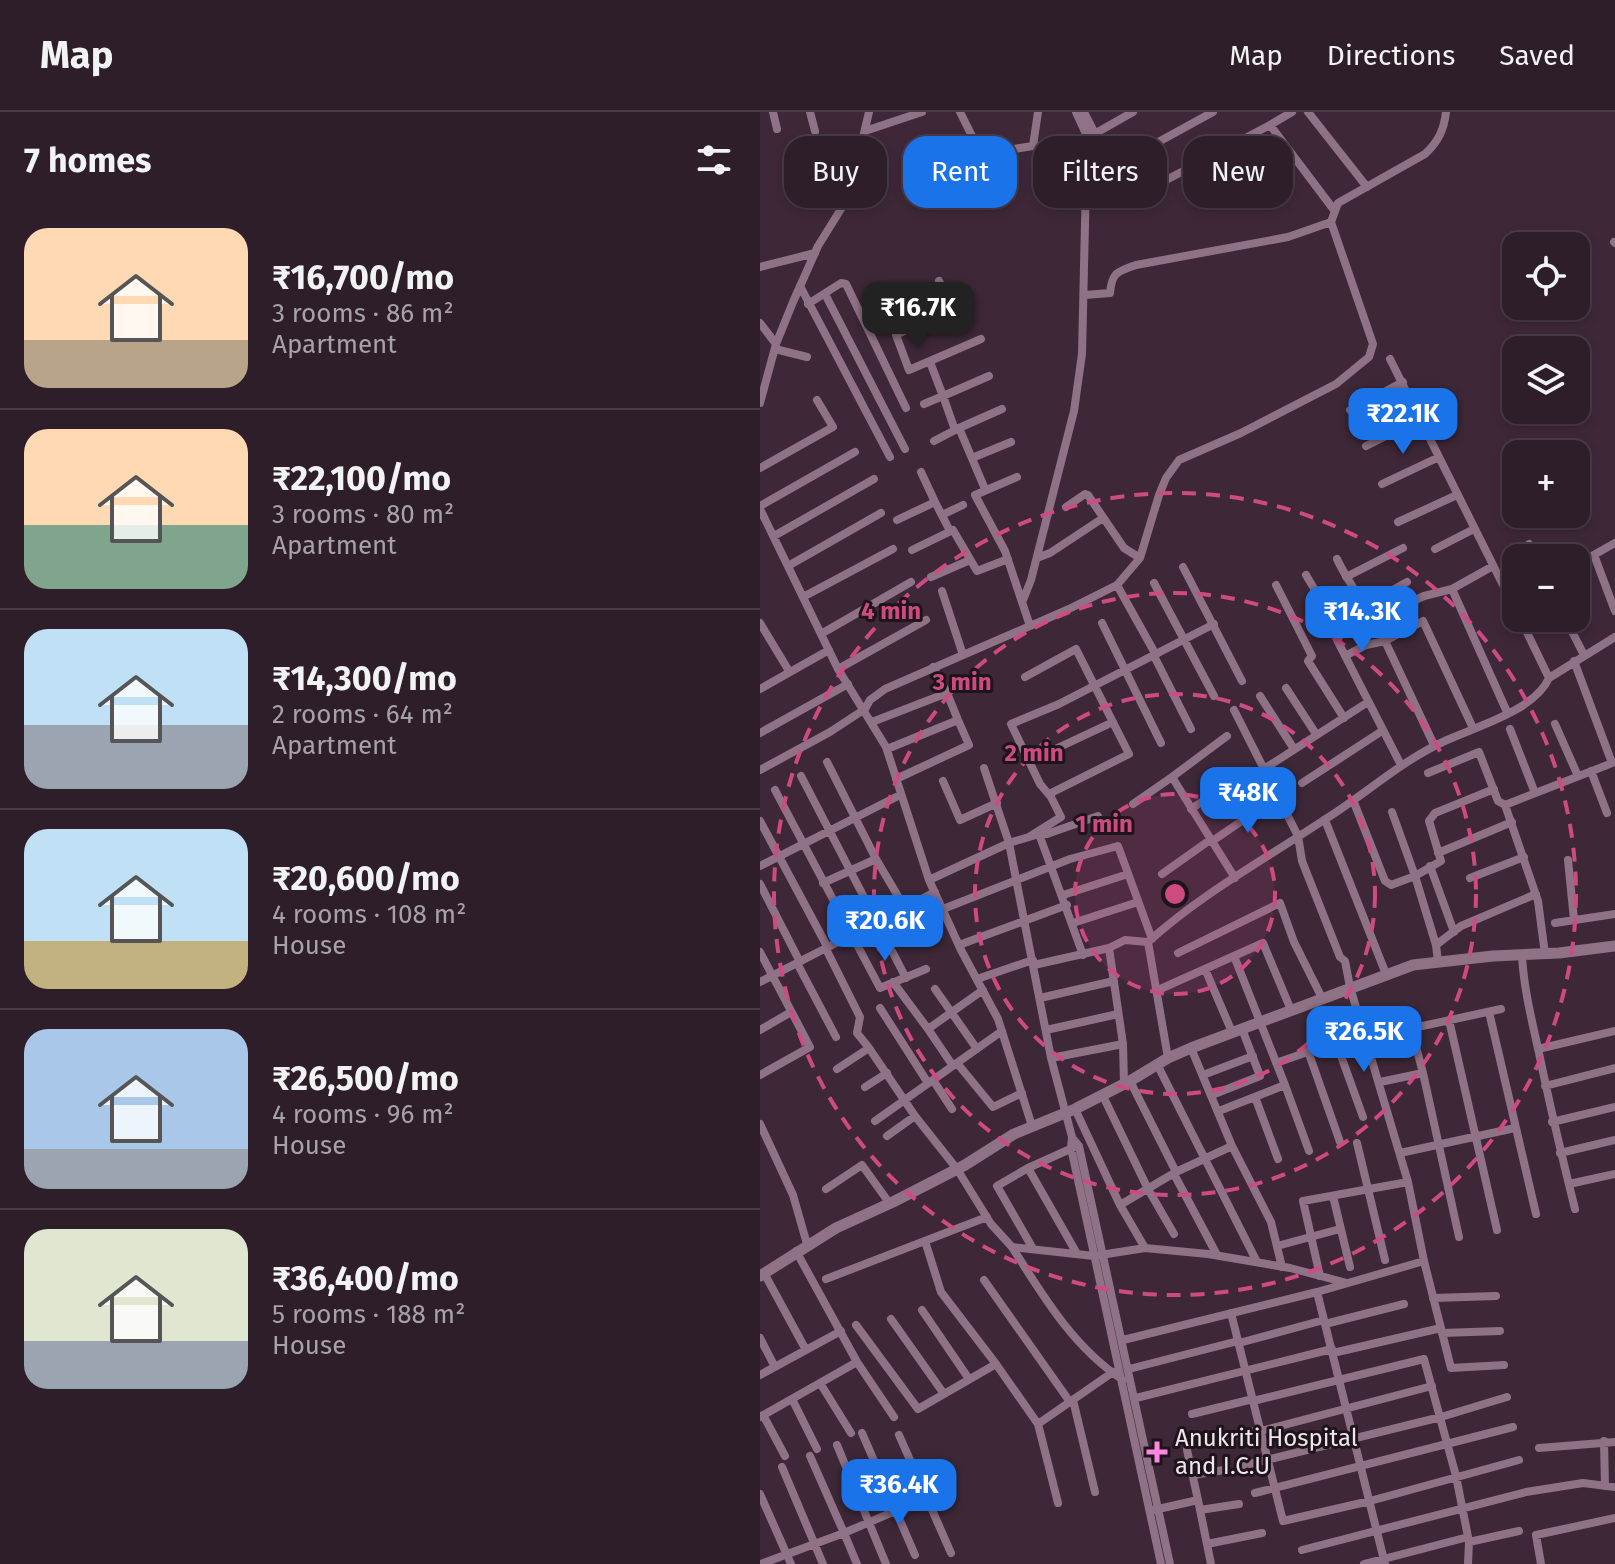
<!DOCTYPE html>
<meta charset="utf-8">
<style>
:root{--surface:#2e1e2a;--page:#3a2b36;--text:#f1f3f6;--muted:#a7a2a8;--line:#493c47;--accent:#1a73e8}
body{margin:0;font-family:"Fira Sans",sans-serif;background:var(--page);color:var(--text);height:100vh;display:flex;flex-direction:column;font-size:30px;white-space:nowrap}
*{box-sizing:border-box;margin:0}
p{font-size:26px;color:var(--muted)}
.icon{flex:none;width:44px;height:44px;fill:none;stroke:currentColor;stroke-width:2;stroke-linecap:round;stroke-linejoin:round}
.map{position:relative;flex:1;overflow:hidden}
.details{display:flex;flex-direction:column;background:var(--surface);width:760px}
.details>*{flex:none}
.banner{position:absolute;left:24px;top:24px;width:710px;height:72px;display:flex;gap:16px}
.controls{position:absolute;left:742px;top:120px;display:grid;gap:16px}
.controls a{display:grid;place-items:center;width:88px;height:88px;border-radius:16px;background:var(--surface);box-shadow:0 4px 12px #0003,0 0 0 2px var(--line);font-size:40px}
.price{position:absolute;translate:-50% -68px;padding:0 18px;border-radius:16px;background:var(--accent);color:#fff;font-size:26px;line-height:52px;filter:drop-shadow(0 2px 4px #0008)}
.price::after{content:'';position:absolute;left:50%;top:48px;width:24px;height:18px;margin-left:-12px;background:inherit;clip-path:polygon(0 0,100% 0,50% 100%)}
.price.on{background:#222;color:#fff}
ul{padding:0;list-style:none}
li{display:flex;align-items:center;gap:24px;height:200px;padding:0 24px}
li+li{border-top:2px solid var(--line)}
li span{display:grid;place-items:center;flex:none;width:224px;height:160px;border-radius:24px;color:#555}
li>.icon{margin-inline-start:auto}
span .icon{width:96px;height:96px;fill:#fffc;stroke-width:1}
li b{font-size:34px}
h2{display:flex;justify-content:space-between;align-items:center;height:96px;padding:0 24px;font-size:34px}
.tag{padding:0 28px;border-radius:24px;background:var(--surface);box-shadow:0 4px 12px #0003,0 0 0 2px var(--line);font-size:28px;line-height:72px}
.tag.on{background:var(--accent);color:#fff}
header{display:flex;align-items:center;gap:48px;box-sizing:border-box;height:112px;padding:0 40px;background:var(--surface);border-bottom:2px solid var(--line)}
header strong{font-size:38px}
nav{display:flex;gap:44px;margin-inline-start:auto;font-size:28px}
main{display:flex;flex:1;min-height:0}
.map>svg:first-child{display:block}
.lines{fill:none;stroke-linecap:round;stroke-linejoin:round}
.minor{stroke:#907287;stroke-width:8}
.tertiary{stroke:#907287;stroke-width:11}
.ring{fill:none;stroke:#ce4b80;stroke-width:4;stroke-dasharray:14 10}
.poi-dot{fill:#fe86e1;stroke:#1e151c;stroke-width:3}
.labels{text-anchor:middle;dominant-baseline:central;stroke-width:6;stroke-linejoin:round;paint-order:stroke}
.poi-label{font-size:24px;fill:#f3e5ef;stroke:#1e151c;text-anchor:start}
.centre{fill:#ce4b80;stroke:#1e151c;stroke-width:4}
.ring-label{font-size:24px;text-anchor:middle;font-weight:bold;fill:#ce4b80;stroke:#1e151c;stroke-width:6;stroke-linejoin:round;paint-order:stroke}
</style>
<header>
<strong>Map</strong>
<nav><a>Map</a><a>Directions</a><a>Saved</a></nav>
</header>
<main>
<section class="details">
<h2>7 homes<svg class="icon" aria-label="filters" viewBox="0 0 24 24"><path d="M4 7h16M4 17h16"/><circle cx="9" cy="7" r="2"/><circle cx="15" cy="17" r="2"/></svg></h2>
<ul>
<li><span style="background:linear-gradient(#ffd9b3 70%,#b9a48a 0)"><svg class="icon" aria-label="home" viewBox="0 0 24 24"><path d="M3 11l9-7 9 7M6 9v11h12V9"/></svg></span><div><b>₹16,700/mo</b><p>3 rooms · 86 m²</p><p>Apartment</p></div></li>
<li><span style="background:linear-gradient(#ffd9b3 60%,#7fa58c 0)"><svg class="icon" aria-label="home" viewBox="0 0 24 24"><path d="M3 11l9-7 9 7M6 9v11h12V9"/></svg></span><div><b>₹22,100/mo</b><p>3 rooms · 80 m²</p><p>Apartment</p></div></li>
<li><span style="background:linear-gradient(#bfe0f5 60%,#9aa5b1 0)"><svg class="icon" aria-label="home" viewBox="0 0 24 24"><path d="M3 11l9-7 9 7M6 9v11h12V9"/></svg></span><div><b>₹14,300/mo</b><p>2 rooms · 64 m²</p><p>Apartment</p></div></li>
<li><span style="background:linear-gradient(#bfe0f5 70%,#c2b280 0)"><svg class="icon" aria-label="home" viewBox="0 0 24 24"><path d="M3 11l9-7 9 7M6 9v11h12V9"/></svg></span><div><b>₹20,600/mo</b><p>4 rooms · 108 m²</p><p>House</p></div></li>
<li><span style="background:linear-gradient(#a9c7e8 75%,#9aa5b1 0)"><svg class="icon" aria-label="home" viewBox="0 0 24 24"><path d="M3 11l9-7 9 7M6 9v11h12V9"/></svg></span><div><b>₹26,500/mo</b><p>4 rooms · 96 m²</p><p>House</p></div></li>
<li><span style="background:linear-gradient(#dfe7d0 70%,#9aa5b1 0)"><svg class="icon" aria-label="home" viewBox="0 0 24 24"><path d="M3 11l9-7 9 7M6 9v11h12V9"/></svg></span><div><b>₹36,400/mo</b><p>5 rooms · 188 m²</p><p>House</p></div></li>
</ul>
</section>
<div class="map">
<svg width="855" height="1452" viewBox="0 0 855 1452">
<rect width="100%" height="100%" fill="#3e2838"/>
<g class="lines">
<path class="minor" d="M 13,0 L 17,17
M 50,0 L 55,19
M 200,0 L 221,42 L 273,34 L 313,34 L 373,0
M 324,0 L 364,79 L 376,84 L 510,13 L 574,98
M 548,0 L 607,75
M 510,13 L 532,0
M 105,19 L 162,0
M 273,34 L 278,0
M 351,56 L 453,0
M 854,130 L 855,131
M 0,155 L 55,141
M 179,169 L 192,197
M 40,174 L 130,345
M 145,176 L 161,211
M 65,182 L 145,337
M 325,183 L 350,181 C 352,160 357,160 376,153 L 528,125 L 571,110
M 48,192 L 81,171 L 86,172 L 146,296
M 198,194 L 136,223 L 149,258 L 221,227
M 0,211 L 16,232
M 15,237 L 47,245
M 630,247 L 750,487
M 170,250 L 183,284 L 229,264
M 0,291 L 16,232 L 33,190 L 58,134 L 89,84 L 109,0
M 164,292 L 183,284 L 195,318
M 590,298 L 643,270
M 174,329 L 199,316
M 606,334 L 660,307
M 212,346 L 251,330
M 0,356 L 73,315 L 57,288
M 161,360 L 175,390
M 257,365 L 215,383 L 245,439 L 270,514
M 622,372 L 677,346
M 225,377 L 199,316 L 242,297
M 0,394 L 95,340
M 306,395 L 325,382 L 328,383 L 364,436 L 380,446
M 0,397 L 78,557 L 126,635 L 169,768 L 201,838 L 238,907 L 272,1014
M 182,403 L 203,393
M 137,408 L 175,390 L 190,419
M 638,410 L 697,383
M 14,424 L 114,367
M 769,432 L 777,446
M 675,437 L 714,417
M 152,438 L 193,418 L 217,459 L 248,447
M 834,443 L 855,499
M 277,446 L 290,441 L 343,406
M 577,447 C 587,469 603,487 611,510
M 816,453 L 855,431
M 28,454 L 121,401
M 733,454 L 692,477 L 747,600
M 423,455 L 482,569
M 546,463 L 581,522
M 171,465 L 210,448
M 586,465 L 643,436
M 394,471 L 454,584
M 357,473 L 396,543
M 516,473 L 552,544 L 548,549 L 584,606
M 182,479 L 203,543
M 756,483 L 750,487 L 756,498
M 43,485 L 133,437
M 263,488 L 271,468 L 314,299 L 322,242 L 327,24 L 316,0
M 605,494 L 647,470
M 760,506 L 789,566
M 805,506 L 824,543
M 0,511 L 29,559
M 342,511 L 401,631
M 61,522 L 151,470
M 625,529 L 674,633
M 394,544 L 431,617
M 585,544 L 606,533 L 625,529 L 663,509 L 713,616
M 814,549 L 852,651
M 173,555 L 187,581
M 78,557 L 166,508
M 265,565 L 316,537 L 369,642 L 291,681 L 291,685 L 301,705 L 269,725
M 526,576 L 556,622
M 0,577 L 69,538
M 500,584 L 534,637
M 474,598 L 538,724 L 542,749 L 580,845 L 585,849 L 590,875 L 648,1070
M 112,610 L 187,581 L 198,608
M 795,612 L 818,664
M 750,617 L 775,681
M 0,621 L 88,572
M 467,624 L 412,665 L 475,766
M 127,637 L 198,608 L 209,633 L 136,667
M 289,640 L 353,610
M 67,650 L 116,747
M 641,653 L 577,528 L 581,522 L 664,484 L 692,477
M 224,656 L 249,731 L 279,722 L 323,843
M 504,657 L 608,590
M 0,658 L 70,620 L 105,597 L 110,588 L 125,577 L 309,497 L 357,473 L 380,446 L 399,383 L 406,366 L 419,348 L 481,321 L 576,272 L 609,245 L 613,232 L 571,110 L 578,91 L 665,42 C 678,30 684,18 686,0
M 831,659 L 847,701
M 668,661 L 719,640 L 738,689 L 745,693
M 41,664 L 146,866
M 183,669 L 200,708 L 237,691
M 542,671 L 622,619
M 15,678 L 120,876 L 166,857
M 291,685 L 280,672 L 251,612 L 299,592 L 454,512
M 593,688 L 625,769 L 631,773 L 655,764 L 632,700
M 373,692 L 412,665
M 431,697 L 484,662
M 565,708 L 626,862
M 0,709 L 68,836
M 279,722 L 287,722 L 338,704
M 451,730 L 508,691
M 678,741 L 752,710
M 808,748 L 814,808
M 0,754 L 140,683
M 670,754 L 694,820
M 402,762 L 450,728
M 710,766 L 764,745
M 169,768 L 249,731 L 291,946 L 312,1025 L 311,1036 L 323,1091 L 401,1452
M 63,771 L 116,747 L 145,796
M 0,772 L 40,850
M 303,783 L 368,762
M 183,797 L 310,747 L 358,734 L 392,827
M 313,811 L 378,790
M 795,811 L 855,802
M 199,833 L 307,793
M 676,833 L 655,764 L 681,749 L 669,709 L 675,701 L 734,677
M 66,837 L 100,905 L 97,921 L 109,936
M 0,840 L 50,935 L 0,963
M 418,841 L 520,791 L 534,830 L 562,886
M 785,842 L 778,789 L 745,693 L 855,650
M 762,844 C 764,878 772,909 779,941 C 790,994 802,1045 815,1097
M 678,850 L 676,833 L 701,814 L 776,782
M 37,851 L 76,925
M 274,853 L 349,836
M 445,857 L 472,920
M 217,867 L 273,848
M 0,870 L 175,780
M 133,870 L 168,917
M 175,877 L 217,937
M 398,878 L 503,831 L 531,898
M 280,886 L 354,869
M 120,896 L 168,971
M 729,900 L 776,1102
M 689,908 L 737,1118
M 651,916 L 663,961
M 0,918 L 31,900
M 286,918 L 358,902
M 607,926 L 741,897
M 576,930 L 603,1005
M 778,937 L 855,919
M 548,939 L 580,1030
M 291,946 L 363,932
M 408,946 L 388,830 C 441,782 505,747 564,708 C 606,682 642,648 687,628 C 718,614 775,598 789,566 L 855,525
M 197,951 L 233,995 L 262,981
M 516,951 L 605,920
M 193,954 L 168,917 L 223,878
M 398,954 L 497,1150
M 77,957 L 109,936 L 155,1004
M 443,963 L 493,944
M 173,968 L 192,997
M 370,969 L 416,1060
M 620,970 L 663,961 L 699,1125
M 364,972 L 363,932 L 349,836 L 365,828 L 388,830
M 525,973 L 549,1039
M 785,974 L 855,956
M 105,975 L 127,961
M 342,982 L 388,1077 L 414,1122
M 452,983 L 500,964 L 482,917
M 495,985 L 518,1047
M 315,997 L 360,1093 L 385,1136
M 459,999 L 525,973 L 474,844
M 115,1009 L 242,919
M 792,1010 L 855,995
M 0,1012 L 33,1083 L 47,1132
M 127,1024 L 155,1004 L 197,1057 L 231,1112 L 252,1135 L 334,1144 L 385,1136 L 448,1142 L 530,1156 L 587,1171
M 312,1026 L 319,1034 L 410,1452
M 597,1031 L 625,1148
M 472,1034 L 511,1110 L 522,1155
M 640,1041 L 755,1016
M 800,1041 L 855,1028
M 268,1056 L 316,1140
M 414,1062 L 457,1143
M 809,1072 L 855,1062
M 66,1077 L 102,1053 L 130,1092
M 573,1084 L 590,1155
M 360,1093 L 416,1060 L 472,1034 L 431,936
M 165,1129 L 181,1180 L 236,1252
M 517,1134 L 580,1117
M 252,1135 C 283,1184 313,1235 363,1268
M 272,1135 L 237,1074 L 268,1056 L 317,1034
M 36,1139 L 97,1250 L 134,1305
M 4,1161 L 46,1238
M 560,1164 L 543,1089 L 648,1070 L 664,1149
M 66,1167 L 227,1105
M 224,1168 L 310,1290
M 557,1180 L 664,1149 L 691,1256 L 744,1253
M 673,1186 L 736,1184
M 162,1198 L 209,1267
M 471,1201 L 523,1409 L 610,1389 L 759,1348
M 131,1207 L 184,1282
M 565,1212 L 644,1192
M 96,1213 L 158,1297 L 236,1252 L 278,1312
M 682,1221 L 740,1219
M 0,1226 L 15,1255
M 363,1228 L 557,1180 L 625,1452
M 479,1231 L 564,1208
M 573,1241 L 681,1216
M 369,1257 L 478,1229
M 0,1263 L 81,1219
M 60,1271 L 91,1321
M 376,1286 L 572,1237
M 32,1287 L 57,1337
M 313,1288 L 335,1380
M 493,1289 L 664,1247 L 696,1364 L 709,1430 L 708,1452
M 432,1302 L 493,1287
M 3,1303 L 25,1344
M 0,1305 L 97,1250
M 501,1319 L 672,1274
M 102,1321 L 155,1443
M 139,1323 L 191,1441
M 460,1328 L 500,1317
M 844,1329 L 845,1374
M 77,1333 L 126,1452
M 779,1336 L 855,1330
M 427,1338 L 438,1388
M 482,1354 L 681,1305 L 747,1285
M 22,1355 L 63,1452
M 433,1363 L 464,1358
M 495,1381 L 753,1315
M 0,1382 L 31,1452
M 298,1391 L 278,1312 L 353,1260
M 394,1398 L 438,1388 L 451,1452
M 440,1398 L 479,1392
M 709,1430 L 759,1419
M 447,1432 L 502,1421
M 542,1438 L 766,1380 L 823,1371 L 855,1375
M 1,1452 L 84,1421 L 50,1344
M 97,1452 L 84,1421 L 182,1379
M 604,1452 L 708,1425
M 781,1452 L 776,1423 L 855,1406"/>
<path class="tertiary" d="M 0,1164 L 76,1116 L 133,1090 L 205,1053 L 254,1022 L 315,997 L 370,969 L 408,946 L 431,936 L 653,853 L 733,844 L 799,841 L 855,834"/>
</g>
<circle cx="415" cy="782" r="100" fill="#ce4b80" fill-opacity=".12"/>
<g class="ring">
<circle cx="415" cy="782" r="100"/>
<circle cx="415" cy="782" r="200"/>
<circle cx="415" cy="782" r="301"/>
<circle cx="415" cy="782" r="401"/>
</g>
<path class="poi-dot" d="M393 1328h8v8h8v8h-8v8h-8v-8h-8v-8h8z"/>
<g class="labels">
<g class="poi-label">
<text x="415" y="1326">Anukriti Hospital<tspan x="415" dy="28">and I.C.U</tspan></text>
</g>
</g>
<circle cx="415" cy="782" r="12" class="centre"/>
<g class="ring-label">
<text x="131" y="507">4 min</text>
<text x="202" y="578">3 min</text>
<text x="274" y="649">2 min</text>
<text x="344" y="720">1 min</text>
</g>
</svg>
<div class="controls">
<a><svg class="icon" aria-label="locate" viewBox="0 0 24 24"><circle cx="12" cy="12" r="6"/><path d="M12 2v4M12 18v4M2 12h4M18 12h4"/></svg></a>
<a><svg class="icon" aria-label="layers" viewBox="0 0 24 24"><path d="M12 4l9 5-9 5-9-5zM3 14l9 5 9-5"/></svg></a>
<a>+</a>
<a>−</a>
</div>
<b class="price on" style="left:158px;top:238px">₹16.7K</b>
<b class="price" style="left:643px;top:344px">₹22.1K</b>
<b class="price" style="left:602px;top:542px">₹14.3K</b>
<b class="price" style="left:488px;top:723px">₹48K</b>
<b class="price" style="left:125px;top:851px">₹20.6K</b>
<b class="price" style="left:604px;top:962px">₹26.5K</b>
<b class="price" style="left:139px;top:1415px">₹36.4K</b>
<div class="banner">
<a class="tag">Buy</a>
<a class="tag on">Rent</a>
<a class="tag">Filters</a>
<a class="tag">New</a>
</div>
</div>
</main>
